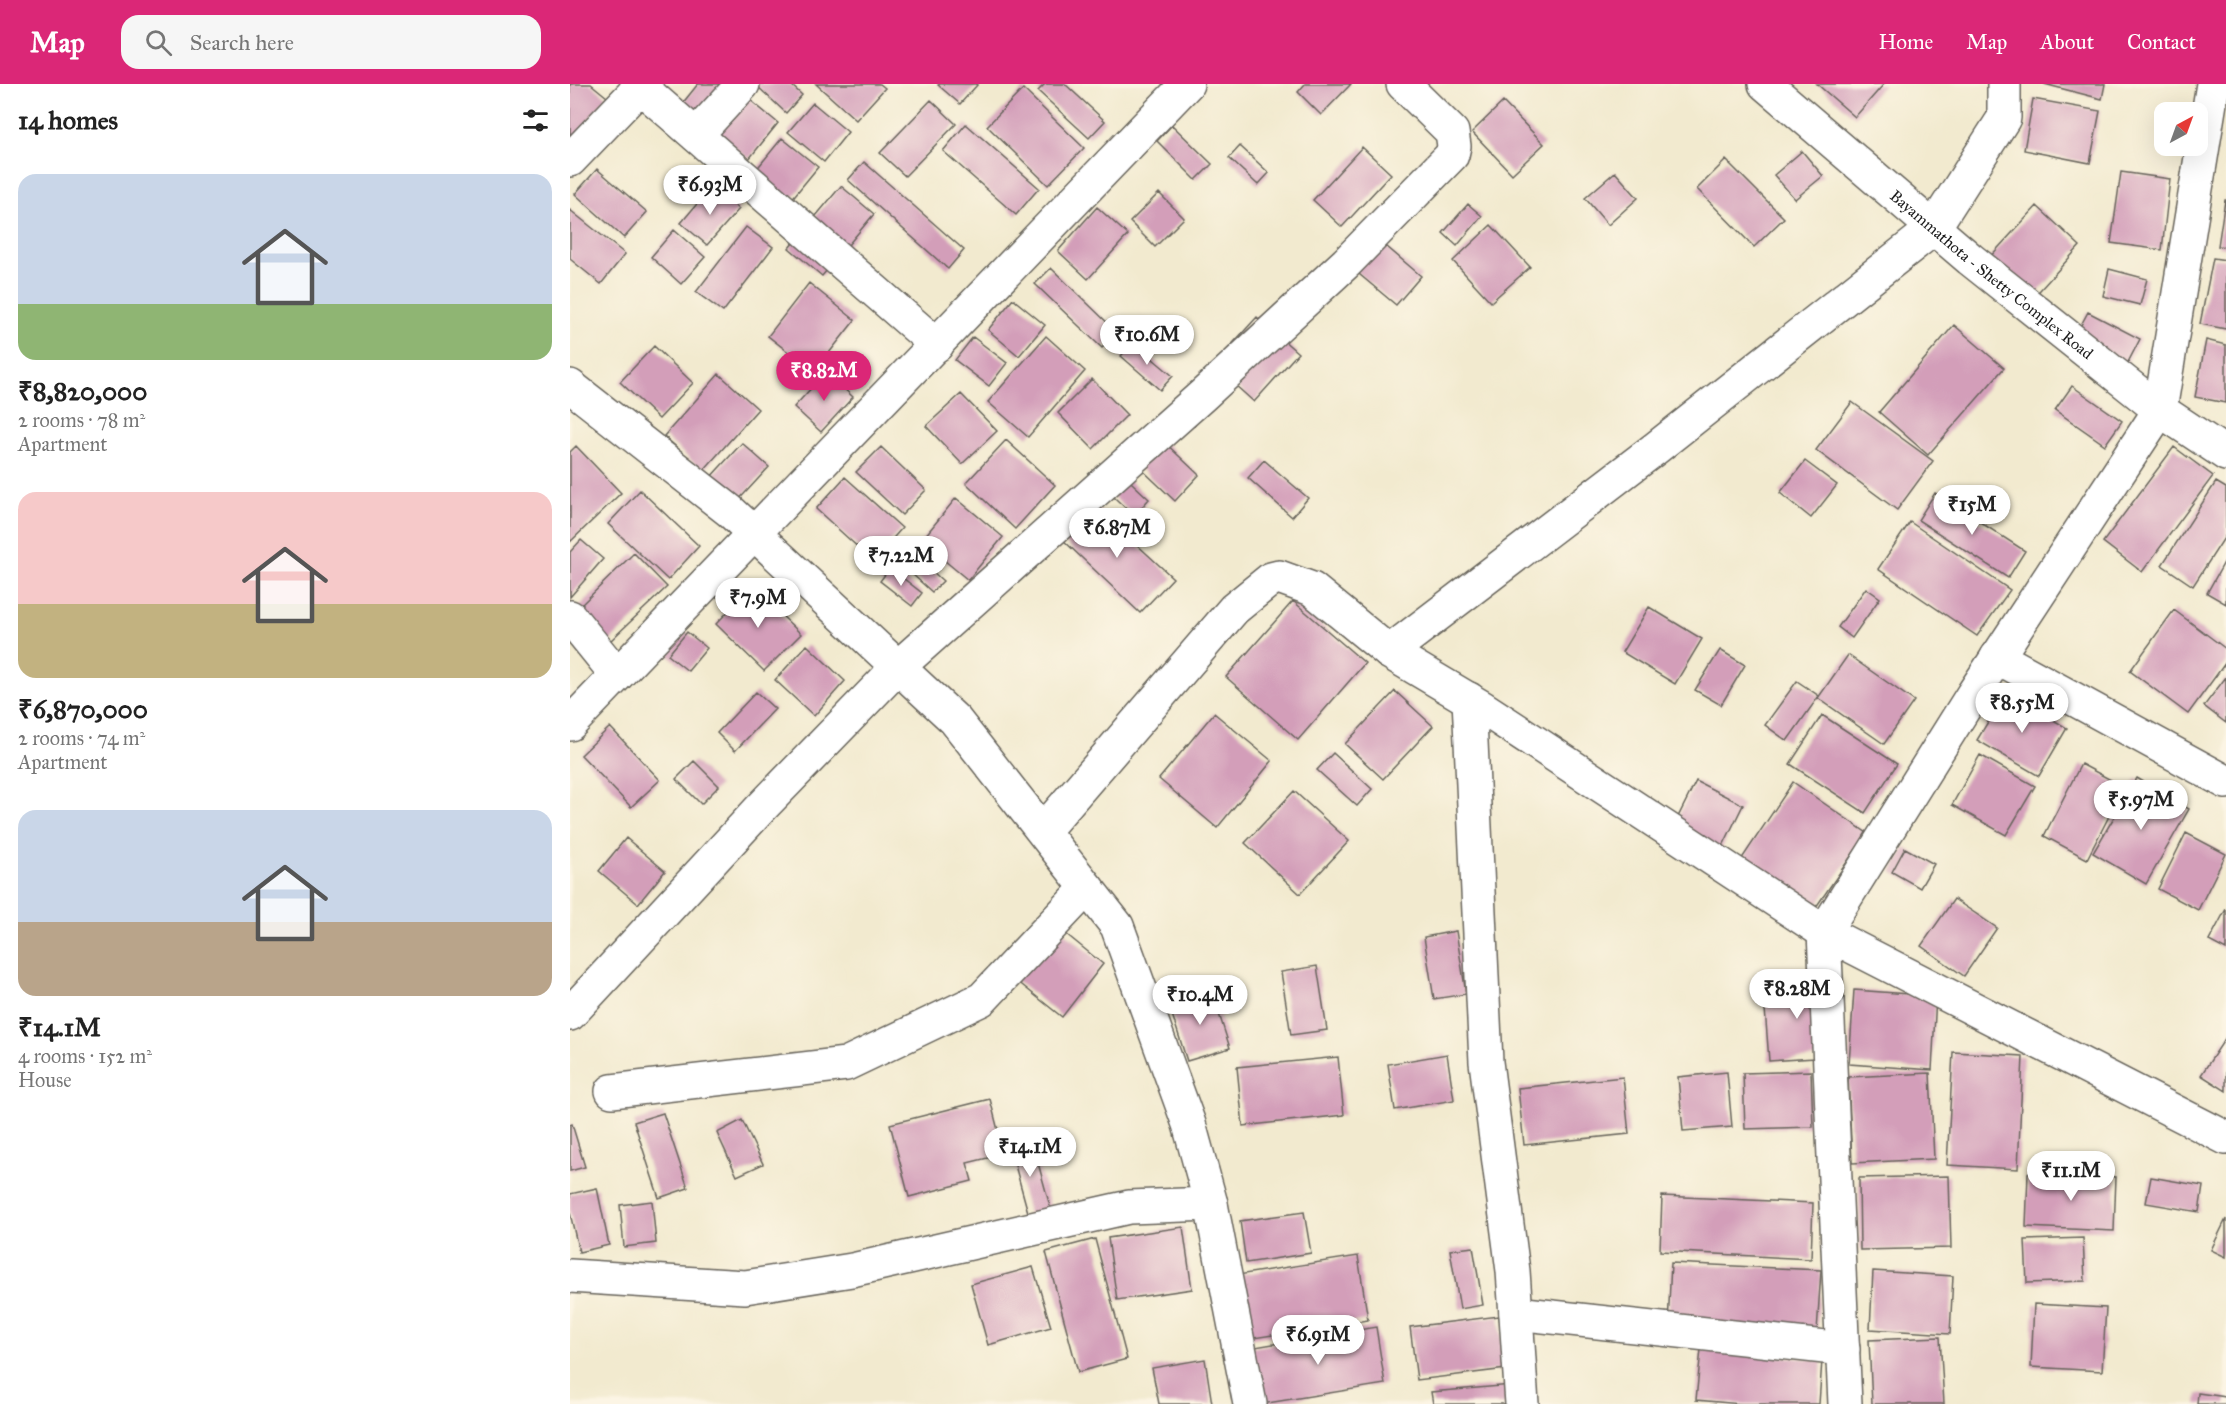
<!DOCTYPE html>
<meta charset="utf-8">
<style>
:root{--surface:#fff;--page:#f6f6f6;--text:#222;--muted:#767676;--accent:#db2777}
body{margin:0;font-family:"IM FELL Great Primer",serif;background:var(--page);color:var(--text);height:100vh;display:flex;flex-direction:column;font-size:22px;white-space:nowrap}
*{box-sizing:border-box;margin:0}
p{font-size:20px;color:var(--muted)}
.icon{flex:none;width:33px;height:33px;fill:none;stroke:currentColor;stroke-width:2;stroke-linecap:round;stroke-linejoin:round}
.map{position:relative;flex:1;overflow:hidden}
.drawer{display:flex;flex-direction:column;background:var(--surface);width:570px}
.drawer>*{flex:none}
.needle{width:39px;rotate:41deg}
.buttons{position:absolute;left:1584px;top:18px;display:grid;gap:12px}
.buttons a{display:grid;place-items:center;width:54px;height:54px;border-radius:12px;background:var(--surface);box-shadow:0 6px 24px #0002;font-size:30px}
.price{position:absolute;translate:-50% -51px;padding:0 14px;border-radius:21px;background:#fff;color:#222;font-size:20px;line-height:39px;filter:drop-shadow(0 2px 3px #0008)}
.price::after{content:'';position:absolute;left:50%;top:36px;width:18px;height:14px;margin-left:-9px;background:inherit;clip-path:polygon(0 0,100% 0,50% 100%)}
.price.active{background:var(--accent);color:#fff}
ul{padding:0;list-style:none}
li{display:grid;align-content:center;gap:12px;height:318px;padding:0 18px}
li span{display:grid;place-items:center;height:186px;border-radius:18px;color:#555}
li>.icon{margin-inline-start:auto}
span .icon{width:108px;height:108px;fill:#fffc;stroke-width:1}
li b{font-size:26px}
h2{display:flex;justify-content:space-between;align-items:center;height:72px;padding:0 18px;font-size:26px}
header{display:flex;align-items:center;gap:36px;box-sizing:border-box;height:84px;padding:0 30px;background:var(--accent);color:#fff}
header strong{font-size:28px}
nav{display:flex;gap:33px;margin-inline-start:auto;font-size:21px}
.search{width:420px;height:54px;background:var(--page);display:flex;align-items:center;gap:15px;box-sizing:border-box;padding:0 21px;border-radius:18px;color:var(--muted);font-size:22px}
main{display:flex;flex:1;min-height:0}
.map>svg:first-child{display:block}
.building{fill:#d39eb9}
.lines{fill:none;stroke-linecap:round;stroke-linejoin:round}
.street-casing{stroke:#67645b;stroke-width:36}
.street{stroke:#fff;stroke-width:33}
.labels{text-anchor:middle;dominant-baseline:central;stroke-width:6;stroke-linejoin:round;paint-order:stroke}
.street-label{font-size:16px;fill:#1c1c1c;stroke:#fcf5e5}
</style>
<header>
<strong>Map</strong>
<div class="search"><svg class="icon" aria-label="search" viewBox="0 0 24 24"><circle cx="10" cy="10" r="6"/><path d="M15 15l6 6"/></svg>Search here</div>
<nav><a>Home</a><a>Map</a><a>About</a><a>Contact</a></nav>
</header>
<main>
<section class="drawer">
<h2>14 homes<svg class="icon" aria-label="filters" viewBox="0 0 24 24"><path d="M4 7h16M4 17h16"/><circle cx="9" cy="7" r="2"/><circle cx="15" cy="17" r="2"/></svg></h2>
<ul>
<li><span style="background:linear-gradient(#c9d6e8 70%,#8fb573 0)"><svg class="icon" aria-label="home" viewBox="0 0 24 24"><path d="M3 11l9-7 9 7M6 9v11h12V9"/></svg></span><div><b>₹8,820,000</b><p>2 rooms · 78 m²</p><p>Apartment</p></div></li>
<li><span style="background:linear-gradient(#f6c9c9 60%,#c2b280 0)"><svg class="icon" aria-label="home" viewBox="0 0 24 24"><path d="M3 11l9-7 9 7M6 9v11h12V9"/></svg></span><div><b>₹6,870,000</b><p>2 rooms · 74 m²</p><p>Apartment</p></div></li>
<li><span style="background:linear-gradient(#c9d6e8 60%,#b9a48a 0)"><svg class="icon" aria-label="home" viewBox="0 0 24 24"><path d="M3 11l9-7 9 7M6 9v11h12V9"/></svg></span><div><b>₹14.1M</b><p>4 rooms · 152 m²</p><p>House</p></div></li>
</ul>
</section>
<div class="map">
<svg width="1656" height="1320" viewBox="0 0 1656 1320">
<rect width="100%" height="100%" fill="#fcf5e5"/>
<filter id="ink" filterUnits="userSpaceOnUse"><feTurbulence type="fractalNoise" baseFrequency=".0167" numOctaves="2"/><feDisplacementMap in="SourceGraphic" scale="12" xChannelSelector="R" yChannelSelector="G"/><feConvolveMatrix kernelMatrix="1 2 1 2 8 2 1 2 1" color-interpolation-filters="sRGB"/></filter>
<filter id="wash" filterUnits="userSpaceOnUse"><feTurbulence type="fractalNoise" baseFrequency=".008" numOctaves="4" result="noise"/><feDisplacementMap in="SourceGraphic" scale="24" xChannelSelector="R" yChannelSelector="G"/><feGaussianBlur stdDeviation="1.35" result="paint"/><feColorMatrix in="noise" values="0 0 0 0 0 0 0 0 0 0 0 0 0 0 0 0 0 1.4 0 .05"/><feComposite in="paint" operator="in"/></filter>
<g filter="url(#wash)">
<rect width="100%" height="100%" fill="#f2eacf"/>
<g id="blocks">
<path class="building" d="M 0,0 L 21,0 L 37,13 L 4,55 L 0,52 Z
M 128,0 L 161,0 L 208,39 L 179,75 L 112,20 Z
M 185,0 L 220,0 L 232,11 L 216,29 Z
M 246,0 L 310,0 L 315,4 L 286,36 Z
M 370,0 L 408,0 L 390,20 L 368,1 Z
M 475,0 L 495,0 L 535,37 L 519,54 L 468,7 Z
M 735,0 L 781,0 L 751,31 L 728,8 Z
M 1247,0 L 1314,0 L 1285,33 Z
M 1474,0 L 1535,0 L 1532,15 Z
M 453,5 L 514,64 L 478,101 L 417,42 Z
M 1463,15 L 1530,27 L 1520,79 L 1454,66 Z
M 361,16 L 386,40 L 335,92 L 310,69 Z
M 933,18 L 974,60 L 942,90 L 902,48 Z
M 243,19 L 278,48 L 254,78 L 218,48 Z
M 396,40 L 469,104 L 446,131 L 373,67 Z
M 602,41 L 642,80 L 626,96 L 587,57 Z
M 212,54 L 248,83 L 216,122 L 181,92 Z
M 670,62 L 699,89 L 688,101 L 659,74 Z
M 792,63 L 821,90 L 772,143 L 743,116 Z
M 1232,67 L 1253,92 L 1225,115 L 1204,91 Z
M 1156,76 L 1214,134 L 1184,163 L 1127,105 Z
M 294,78 L 394,166 L 378,185 L 278,96 Z
M 27,85 L 77,128 L 54,154 L 5,110 Z
M 1045,88 L 1068,114 L 1038,141 L 1015,114 Z
M 1551,88 L 1600,95 L 1592,166 L 1541,159 Z
M 142,102 L 169,125 L 137,161 L 111,139 Z
M 271,102 L 304,130 L 252,192 L 219,164 Z
M 589,109 L 614,134 L 585,163 L 560,138 Z
M 1655,116 L 1656,116 L 1656,163 L 1648,162 Z
M 898,120 L 912,132 L 887,162 L 873,149 Z
M 1467,122 L 1510,162 L 1461,216 L 1417,176 Z
M 527,123 L 558,151 L 518,195 L 488,167 Z
M 0,126 L 55,170 L 31,200 L 0,175 Z
M 921,141 L 960,183 L 921,218 L 883,177 Z
M 176,143 L 203,163 L 153,228 L 126,208 Z
M 796,145 L 851,192 L 826,221 L 771,175 Z
M 104,146 L 135,173 L 111,200 L 81,173 Z
M 1643,174 L 1656,176 L 1656,245 L 1630,240 Z
M 481,184 L 547,248 L 532,264 L 465,200 Z
M 1539,185 L 1577,195 L 1570,221 L 1533,212 Z
M 239,199 L 285,236 L 244,288 L 198,252 Z
M 443,215 L 475,241 L 449,272 L 418,246 Z
M 1518,228 L 1570,255 L 1555,284 L 1502,258 Z
M 687,233 L 728,269 L 684,318 L 643,281 Z
M 1384,241 L 1434,284 L 1358,371 L 1309,328 Z
M 476,252 L 515,287 L 458,353 L 418,318 Z
M 403,253 L 437,279 L 419,302 L 385,276 Z
M 1636,256 L 1656,261 L 1656,319 L 1625,313 Z
M 563,258 L 603,292 L 590,306 L 551,272 Z
M 84,262 L 123,299 L 89,335 L 50,298 Z
M 256,288 L 283,313 L 251,348 L 224,323 Z
M 149,290 L 188,325 L 133,387 L 94,352 Z
M 522,295 L 557,331 L 523,365 L 488,329 Z
M 1502,302 L 1552,337 L 1535,361 L 1485,326 Z
M 391,310 L 427,347 L 392,380 L 356,342 Z
M 1282,318 L 1363,377 L 1327,426 L 1246,366 Z
M 589,353 L 629,391 L 605,417 L 565,379 Z
M 436,356 L 485,401 L 445,445 L 396,399 Z
M 172,359 L 199,383 L 164,421 L 138,396 Z
M 6,362 L 51,409 L 0,458 L 0,368 Z
M 311,363 L 356,406 L 332,431 L 286,388 Z
M 1604,363 L 1643,392 L 1572,488 L 1533,458 Z
M 694,376 L 738,414 L 722,433 L 678,394 Z
M 1235,377 L 1267,401 L 1241,434 L 1210,409 Z
M 545,383 L 579,415 L 564,432 L 530,400 Z
M 275,393 L 332,444 L 303,477 L 246,425 Z
M 1646,398 L 1656,404 L 1656,451 L 1623,502 L 1592,481 Z
M 70,406 L 129,462 L 98,496 L 38,440 Z
M 1365,409 L 1455,467 L 1438,494 L 1348,436 Z
M 386,414 L 433,453 L 398,496 L 351,457 Z
M 524,421 L 603,494 L 570,529 L 492,455 Z
M 1340,438 L 1440,506 L 1407,552 L 1308,485 Z
M 11,456 L 33,475 L 0,513 L 0,468 Z
M 64,469 L 97,503 L 39,558 L 7,525 Z
M 342,469 L 373,497 L 362,508 L 331,480 Z
M 1656,475 L 1656,520 L 1637,509 Z
M 320,484 L 352,509 L 342,522 L 310,497 Z
M 182,503 L 231,550 L 194,587 L 146,540 Z
M 1296,504 L 1310,514 L 1282,554 L 1268,543 Z
M 723,517 L 795,579 L 728,656 L 656,593 Z
M 1079,523 L 1132,555 L 1105,600 L 1052,568 Z
M 1604,526 L 1656,565 L 1656,578 L 1618,630 L 1560,587 Z
M 117,548 L 137,564 L 118,587 L 98,571 Z
M 237,561 L 275,597 L 244,632 L 205,596 Z
M 1150,566 L 1175,581 L 1151,621 L 1125,606 Z
M 1278,571 L 1344,617 L 1314,660 L 1248,614 Z
M 1656,593 L 1656,639 L 1634,622 Z
M 1227,597 L 1249,612 L 1217,657 L 1195,641 Z
M 825,607 L 863,642 L 813,695 L 775,660 Z
M 186,608 L 205,625 L 165,667 L 147,649 Z
M 1436,608 L 1497,644 L 1469,692 L 1407,656 Z
M 644,629 L 702,677 L 647,744 L 589,695 Z
M 1252,631 L 1327,680 L 1295,729 L 1220,680 Z
M 40,643 L 90,696 L 61,723 L 11,671 Z
M 763,669 L 802,705 L 787,722 L 747,686 Z
M 1410,671 L 1465,702 L 1436,751 L 1382,721 Z
M 124,677 L 149,702 L 131,720 L 106,695 Z
M 1511,680 L 1554,703 L 1517,775 L 1474,752 Z
M 1567,694 L 1619,725 L 1576,800 L 1523,769 Z
M 1126,697 L 1173,721 L 1150,768 L 1103,743 Z
M 1223,698 L 1297,749 L 1244,826 L 1171,776 Z
M 724,707 L 779,757 L 730,810 L 675,759 Z
M 1616,749 L 1656,770 L 1628,826 L 1588,805 Z
M 56,754 L 95,787 L 68,820 L 29,787 Z
M 1335,764 L 1364,780 L 1350,804 L 1322,788 Z
M 1384,815 L 1427,844 L 1394,892 L 1351,862 Z
M 1656,825 L 1656,866 L 1639,857 Z
M 479,836 L 533,880 L 492,933 L 437,889 Z
M 886,847 L 896,910 L 864,915 L 854,853 Z
M 747,882 L 757,946 L 721,951 L 711,888 Z
M 1255,894 L 1261,973 L 1199,977 L 1193,898 Z
M 1284,906 L 1366,912 L 1362,986 L 1279,980 Z
M 642,908 L 660,964 L 617,977 L 599,921 Z
M 1656,953 L 1656,1007 L 1631,991 Z
M 1383,968 L 1453,972 L 1448,1085 L 1377,1081 Z
M 877,970 L 884,1016 L 825,1026 L 818,980 Z
M 768,973 L 774,1031 L 673,1042 L 667,983 Z
M 1241,987 L 1243,1043 L 1175,1045 L 1173,989 Z
M 1157,988 L 1162,1043 L 1113,1047 L 1108,993 Z
M 1360,989 L 1364,1075 L 1282,1079 L 1278,993 Z
M 1053,993 L 1059,1050 L 954,1061 L 948,1004 Z
M 420,1015 L 434,1070 L 397,1079 L 402,1097 L 339,1113 L 320,1040 Z
M 93,1029 L 118,1104 L 89,1114 L 64,1038 Z
M 172,1036 L 193,1080 L 167,1092 L 147,1049 Z
M 2,1040 L 15,1083 L 0,1087 L 0,1041 Z
M 462,1057 L 481,1126 L 459,1132 L 440,1063 Z
M 1458,1089 L 1546,1093 L 1544,1147 L 1456,1143 Z
M 1379,1092 L 1381,1164 L 1290,1166 L 1289,1094 Z
M 1581,1093 L 1633,1102 L 1629,1128 L 1576,1119 Z
M 27,1104 L 39,1161 L 9,1168 L 0,1129 L 0,1110 Z
M 1092,1112 L 1243,1119 L 1241,1175 L 1090,1167 Z
M 82,1117 L 86,1159 L 54,1163 L 50,1121 Z
M 734,1128 L 741,1169 L 676,1179 L 670,1137 Z
M 1656,1135 L 1656,1173 L 1641,1166 Z
M 613,1143 L 622,1205 L 547,1216 L 538,1154 Z
M 1513,1154 L 1515,1197 L 1457,1199 L 1455,1156 Z
M 525,1155 L 557,1275 L 508,1288 L 476,1168 Z
M 903,1163 L 913,1221 L 890,1225 L 880,1166 Z
M 788,1172 L 798,1236 L 671,1256 L 661,1192 Z
M 1101,1179 L 1251,1186 L 1247,1248 L 1098,1241 Z
M 463,1183 L 481,1243 L 418,1261 L 401,1200 Z
M 1303,1187 L 1383,1192 L 1380,1250 L 1300,1245 Z
M 1464,1220 L 1536,1224 L 1532,1287 L 1461,1283 Z
M 929,1232 L 936,1285 L 847,1296 L 840,1243 Z
M 806,1243 L 815,1300 L 692,1320 L 679,1264 Z
M 1370,1253 L 1374,1320 L 1302,1320 L 1299,1256 Z
M 1131,1265 L 1252,1276 L 1249,1320 L 1171,1320 L 1126,1316 Z
M 635,1275 L 642,1320 L 589,1320 L 582,1284 Z
M 942,1301 L 944,1320 L 863,1320 L 861,1308 Z
M 1628,1309 L 1656,1313 L 1656,1320 L 1627,1320 Z"/>
</g>
</g>
<g filter="url(#ink)">
<use href="#blocks" fill-opacity="0" stroke="#67645b" stroke-width="1.5"/>
<g class="lines">
<defs>
<g id="street">
<path d="M 67,0 L 367,261"/>
<path id="s1" d="M 1195,0 L 1400,175 L 1590,326 L 1656,370"/>
<path d="M 126,51 L 173,0"/>
<path d="M 0,76 L 73,0"/>
<path d="M 0,302 L 160,427 L 385,636 L 547,842 L 619,1040 L 641,1120 L 680,1320"/>
<path d="M 0,533 L 47,591"/>
<path d="M 819,568 L 1086,364 L 1363,145 L 1434,34 L 1434,0"/>
<path d="M 1427,573 L 1656,698"/>
<path d="M 899,615 L 916,978 L 943,1187 L 952,1320"/>
<path d="M 0,640 L 617,0"/>
<path d="M 473,747 L 664,525 L 701,495 L 709,493 L 742,505 L 819,568 L 913,624 L 1254,848 L 1403,610 L 1590,326 L 1643,0"/>
<path d="M 0,930 L 192,723 L 328,583 L 633,311 L 776,179 L 882,71 L 884,62 L 882,48 L 833,0"/>
<path d="M 42,1007 L 276,980 L 412,915 L 517,804"/>
<path d="M 0,1192 L 175,1203 L 282,1186 L 559,1123 L 641,1120"/>
<path d="M 946,1229 L 1273,1265"/>
<path d="M 1275,1320 L 1254,848 L 1656,1054"/>
</g>
</defs>
<use href="#street" class="street-casing"/>
<use href="#street" class="street"/>
</g>
</g>
<g class="labels">
<g class="street-label">
<text stroke="none"><textPath href="#s1" startOffset="296">Bayammathota - Shetty Complex Road</textPath></text>
</g>
</g>
</svg>
<div class="buttons">
<a><svg class="needle" viewBox="-14 -14 28 28"><path d="M0-13l5 13h-10z" fill="#e53935"/><path d="M0 13l5-13h-10z" fill="#767676"/></svg></a>
</div>
<b class="price" style="left:140px;top:132px">₹6.93M</b>
<b class="price" style="left:577px;top:282px">₹10.6M</b>
<b class="price active" style="left:254px;top:318px">₹8.82M</b>
<b class="price" style="left:1402px;top:452px">₹15M</b>
<b class="price" style="left:547px;top:475px">₹6.87M</b>
<b class="price" style="left:331px;top:503px">₹7.22M</b>
<b class="price" style="left:188px;top:545px">₹7.9M</b>
<b class="price" style="left:1452px;top:650px">₹8.55M</b>
<b class="price" style="left:1571px;top:747px">₹5.97M</b>
<b class="price" style="left:1227px;top:936px">₹8.28M</b>
<b class="price" style="left:630px;top:942px">₹10.4M</b>
<b class="price" style="left:460px;top:1094px">₹14.1M</b>
<b class="price" style="left:1501px;top:1118px">₹11.1M</b>
<b class="price" style="left:748px;top:1282px">₹6.91M</b>
</div>
</main>
